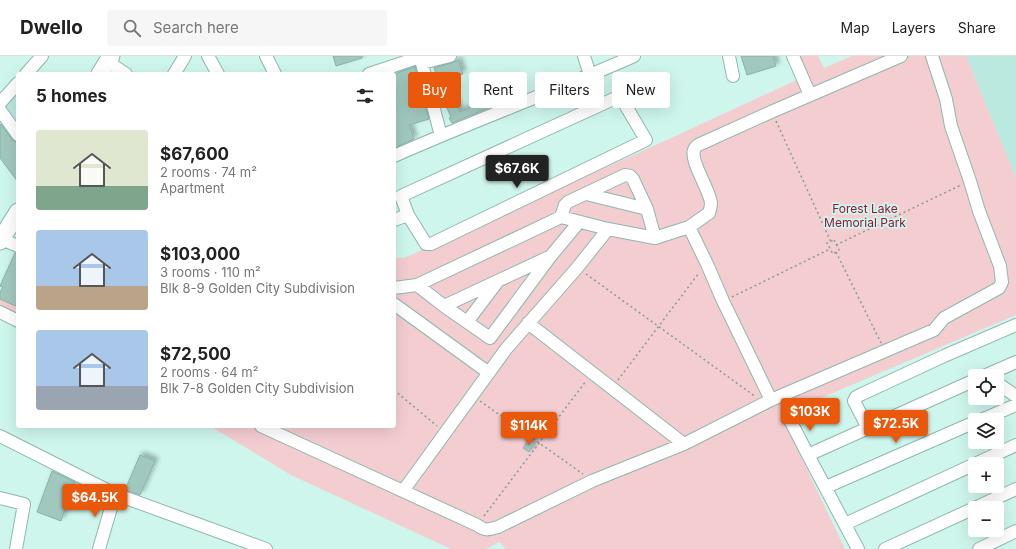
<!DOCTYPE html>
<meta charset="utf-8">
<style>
:root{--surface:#fff;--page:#f6f6f6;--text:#222;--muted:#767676;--line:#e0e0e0;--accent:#ea580c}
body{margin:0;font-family:Inter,sans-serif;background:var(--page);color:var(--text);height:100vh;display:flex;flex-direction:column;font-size:15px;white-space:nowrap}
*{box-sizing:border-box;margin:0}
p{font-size:13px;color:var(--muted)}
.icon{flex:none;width:22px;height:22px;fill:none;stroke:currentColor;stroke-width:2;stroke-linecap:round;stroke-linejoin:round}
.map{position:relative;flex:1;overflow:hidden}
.drawer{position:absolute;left:16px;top:16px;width:380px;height:356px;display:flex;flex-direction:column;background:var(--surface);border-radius:4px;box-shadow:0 4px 16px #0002}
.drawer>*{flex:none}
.hud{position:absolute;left:408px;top:16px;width:380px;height:36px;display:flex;gap:8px}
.controls{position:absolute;left:968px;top:313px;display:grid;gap:8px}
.controls a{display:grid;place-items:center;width:36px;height:36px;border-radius:4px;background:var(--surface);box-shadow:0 4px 16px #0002;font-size:20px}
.price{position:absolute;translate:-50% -34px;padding:0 9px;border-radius:4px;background:var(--accent);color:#fff;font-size:13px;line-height:26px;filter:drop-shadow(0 1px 2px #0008)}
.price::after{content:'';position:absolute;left:50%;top:24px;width:12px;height:9px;margin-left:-6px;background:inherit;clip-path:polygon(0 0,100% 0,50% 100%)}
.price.current{background:#222;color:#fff}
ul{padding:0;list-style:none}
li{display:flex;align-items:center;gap:12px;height:100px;padding:0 20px}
li span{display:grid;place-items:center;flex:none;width:112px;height:80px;border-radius:4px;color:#555}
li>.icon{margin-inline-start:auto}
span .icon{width:48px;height:48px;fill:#fffc;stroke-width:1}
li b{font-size:17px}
h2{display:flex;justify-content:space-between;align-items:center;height:48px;padding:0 20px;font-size:17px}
.chip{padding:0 14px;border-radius:4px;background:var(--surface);box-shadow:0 4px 16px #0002;font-size:14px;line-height:36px}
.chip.current{background:var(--accent);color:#fff}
header{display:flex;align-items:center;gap:24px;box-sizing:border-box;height:56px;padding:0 20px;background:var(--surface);border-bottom:1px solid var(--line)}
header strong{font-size:19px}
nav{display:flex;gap:22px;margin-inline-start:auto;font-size:14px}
.search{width:280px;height:36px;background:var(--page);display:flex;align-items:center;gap:10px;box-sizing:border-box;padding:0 14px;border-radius:4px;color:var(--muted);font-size:15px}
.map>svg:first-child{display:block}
.built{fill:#b9e9df}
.green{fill:#f4cdd1}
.building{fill:#a1c8bf;stroke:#8cb1a9;filter:url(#shadow)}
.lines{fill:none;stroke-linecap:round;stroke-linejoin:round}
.minor-casing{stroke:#90b6ae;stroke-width:14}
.highway-casing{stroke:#90b6ae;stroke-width:19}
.path{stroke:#809d96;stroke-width:1.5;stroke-dasharray:2 3;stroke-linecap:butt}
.minor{stroke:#fff;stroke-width:12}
.highway{stroke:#fff;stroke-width:17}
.labels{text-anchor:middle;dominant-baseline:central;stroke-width:3.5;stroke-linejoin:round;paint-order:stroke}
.park-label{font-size:12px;fill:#8f193a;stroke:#cef6ed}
</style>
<header>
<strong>Dwello</strong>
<div class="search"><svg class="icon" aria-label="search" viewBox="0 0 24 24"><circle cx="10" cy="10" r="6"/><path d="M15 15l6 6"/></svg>Search here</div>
<nav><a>Map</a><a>Layers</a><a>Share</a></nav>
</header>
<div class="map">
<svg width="1016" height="493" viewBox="0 0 1016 493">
<defs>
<filter id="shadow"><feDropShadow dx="3.5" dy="-3.5" stdDeviation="2" flood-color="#0004"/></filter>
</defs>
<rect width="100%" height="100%" fill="#cef6ed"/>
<path class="built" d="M 966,0 L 1016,0 L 1016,122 L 1015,120 Z
M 18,33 L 18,72 L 3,50 Z"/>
<path class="green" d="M 792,0 L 818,0 L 824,12 L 852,0 L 966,0 L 1016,122 L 1016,259 L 781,359 L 845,493 L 506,493 L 499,486 L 486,493 L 451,493 L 291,419 L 210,370 L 394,370 L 394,202 L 404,202 L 669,83 L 801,22 Z
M 0,242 L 18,250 L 18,269 L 0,261 Z"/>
<path class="building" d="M 333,0 L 362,0 L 362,2 L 336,10 Z
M 741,0 L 773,0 L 776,10 L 747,19 Z
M 458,4 L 463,18 L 451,21 L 455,32 L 450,34 L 460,56 L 499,37 L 503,46 L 452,67 L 449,62 L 451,61 L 444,46 L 445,45 L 434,12 L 452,7 Z
M 415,11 L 429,63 L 409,69 L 414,83 L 394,92 L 394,18 Z
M 1,68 L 12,84 L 15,86 L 18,86 L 18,126 L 0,102 L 0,69 Z
M 15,197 L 18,197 L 18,251 L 0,243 L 0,236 L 3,231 L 0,230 Z
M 529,384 L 535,388 L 529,396 L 523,392 Z
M 140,399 L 155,405 L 140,439 L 125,434 Z
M 52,415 L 74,426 L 61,465 L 37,456 Z"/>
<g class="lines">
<defs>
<path id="minor" d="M 208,0 L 218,18
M 266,0 L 275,18
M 420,0 L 441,80
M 584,0 L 590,19
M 729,0 L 733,20
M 793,0 L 810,39
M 108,6 L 126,18
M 422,7 L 450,0
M 26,18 L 42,0
M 174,18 L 185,0
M 369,18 L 420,1
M 620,40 L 646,84 L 431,188 L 426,188 L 408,159 L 401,140 Z
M 0,47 L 18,27
M 0,54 L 18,79
M 394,100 C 473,65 555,35 634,0
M 586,138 L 647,153
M 561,161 L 565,149 L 568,146 L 625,119 L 630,120 L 633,123 L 647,153 L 655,182
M 394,164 L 408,159
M 689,171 L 707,208 L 723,245 L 771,344
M 1,183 L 18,190
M 417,229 L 444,250 L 490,282 L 550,201 L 579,166
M 394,232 L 417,229 L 561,161 L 608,173
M 394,248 L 489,317
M 444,250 L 549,201
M 0,256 L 18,265
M 467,266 L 498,225
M 528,267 L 684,388
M 984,320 L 1016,306
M 997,327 L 1016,340
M 790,364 L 808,399 L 858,493
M 981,364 L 1016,349
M 261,370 L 477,469 C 485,475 488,474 498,471 L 592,425 L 684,388 L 771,344 L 934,274 L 944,262 L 999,232 L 1002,226 L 1000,210 L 979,155 L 970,125 L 951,70 L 946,43 L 932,0
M 868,372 L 854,345 L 856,341 L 862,338 L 944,300 L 1016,269
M 0,380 L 115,438 L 266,493
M 808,399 L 975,324
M 826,431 L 975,366
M 403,435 L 506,293 L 577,212 L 608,173 L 655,182 L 689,171 L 709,157 C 710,154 711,150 711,147 C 710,134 690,106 694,94 C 695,92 696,90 698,89 L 771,56 L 901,0
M 0,442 L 24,448 L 16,493
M 845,468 L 1016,389
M 99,493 L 115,438
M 885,493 L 1016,433
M 979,493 L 1016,475"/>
<path id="highway" d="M 100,18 L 111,0
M 0,185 L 18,156"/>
</defs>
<use href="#minor" class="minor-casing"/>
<use href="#highway" class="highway-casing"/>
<path class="path" d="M 776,65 L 831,186
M 834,184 L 839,194 L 833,198 L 827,187 Z
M 836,189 L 961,129
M 836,196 L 881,287
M 586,218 L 756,341
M 732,241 L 830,193
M 618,324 L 699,217
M 394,334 L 437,370
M 480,345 L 583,418
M 484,460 L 586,325"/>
<use href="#minor" class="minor"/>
<use href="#highway" class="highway"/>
</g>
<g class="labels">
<g class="park-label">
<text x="865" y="152">Forest Lake<tspan x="865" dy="14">Memorial Park</tspan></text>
</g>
</g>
</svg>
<div class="controls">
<a><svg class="icon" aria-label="locate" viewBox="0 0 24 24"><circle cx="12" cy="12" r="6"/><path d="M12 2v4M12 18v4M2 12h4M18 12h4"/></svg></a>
<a><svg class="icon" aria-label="layers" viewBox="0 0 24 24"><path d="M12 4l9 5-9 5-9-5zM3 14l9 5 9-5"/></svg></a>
<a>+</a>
<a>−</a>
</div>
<b class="price current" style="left:517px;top:133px">$67.6K</b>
<b class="price" style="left:810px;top:376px">$103K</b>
<b class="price" style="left:896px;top:388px">$72.5K</b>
<b class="price" style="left:529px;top:390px">$114K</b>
<b class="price" style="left:95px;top:462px">$64.5K</b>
<div class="hud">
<a class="chip current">Buy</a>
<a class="chip">Rent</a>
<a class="chip">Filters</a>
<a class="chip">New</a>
</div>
<section class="drawer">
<h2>5 homes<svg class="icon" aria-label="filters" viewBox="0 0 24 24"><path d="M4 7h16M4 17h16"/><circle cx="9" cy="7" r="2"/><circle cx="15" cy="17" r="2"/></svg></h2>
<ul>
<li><span style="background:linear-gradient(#dfe7d0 70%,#7fa58c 0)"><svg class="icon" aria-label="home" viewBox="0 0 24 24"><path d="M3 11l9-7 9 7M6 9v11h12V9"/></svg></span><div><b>$67,600</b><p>2 rooms · 74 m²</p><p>Apartment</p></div></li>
<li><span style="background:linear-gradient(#a9c7e8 70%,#b9a48a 0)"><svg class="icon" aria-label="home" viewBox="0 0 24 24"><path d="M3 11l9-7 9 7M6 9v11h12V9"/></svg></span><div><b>$103,000</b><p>3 rooms · 110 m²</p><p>Blk 8-9 Golden City Subdivision</p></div></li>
<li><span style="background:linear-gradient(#a9c7e8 70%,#9aa5b1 0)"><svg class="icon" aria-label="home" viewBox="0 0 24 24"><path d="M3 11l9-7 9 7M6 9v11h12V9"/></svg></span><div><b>$72,500</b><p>2 rooms · 64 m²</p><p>Blk 7-8 Golden City Subdivision</p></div></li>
</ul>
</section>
</div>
